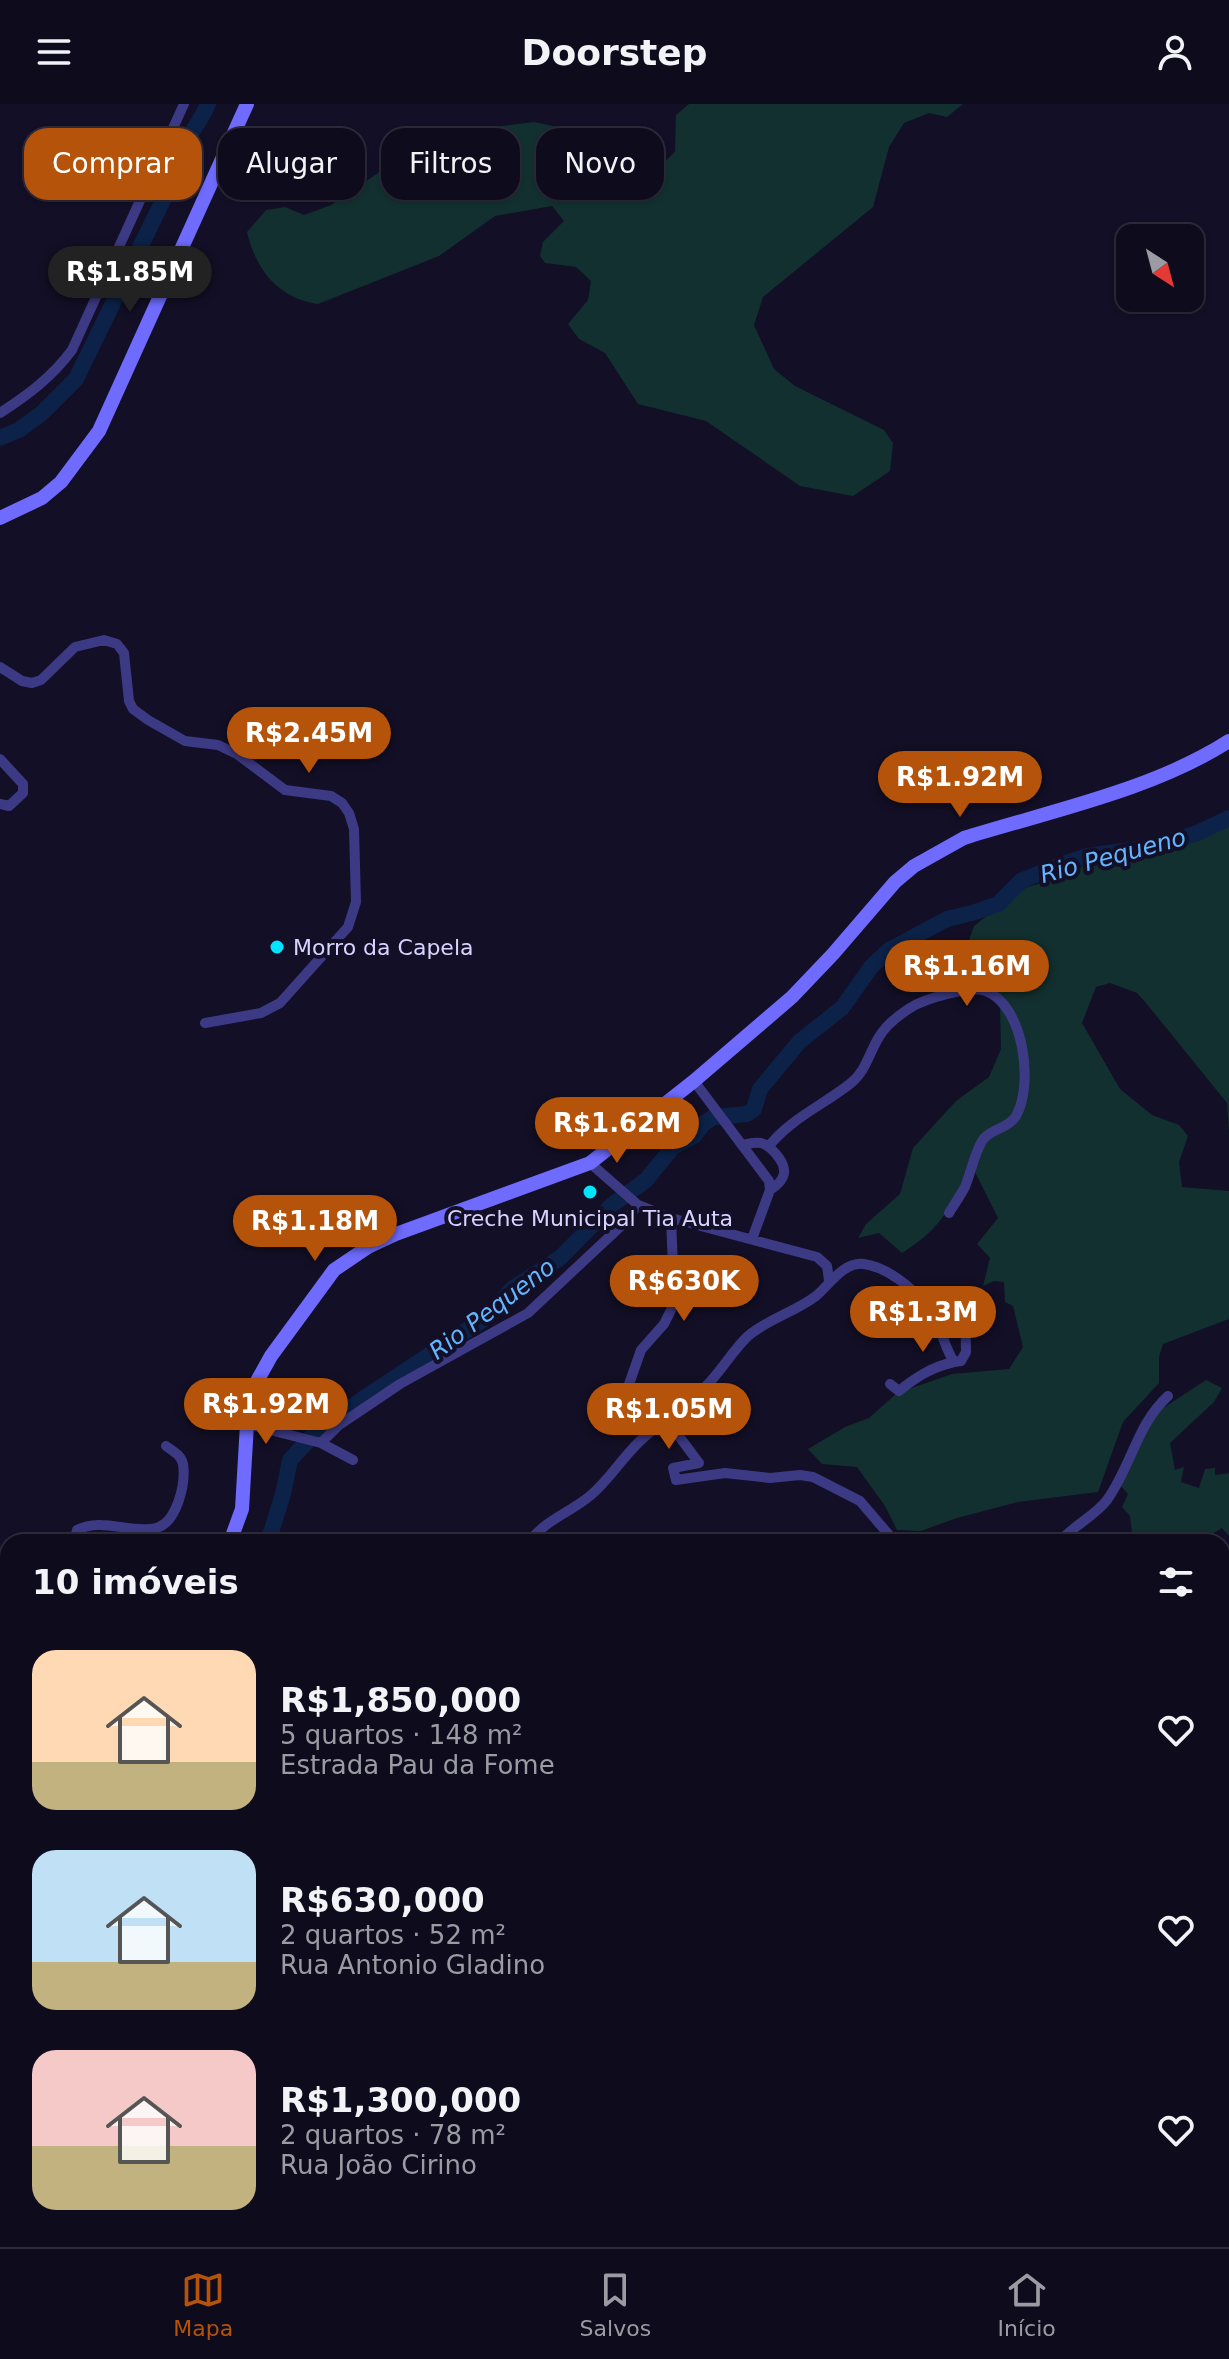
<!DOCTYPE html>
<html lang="pt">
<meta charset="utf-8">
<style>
:root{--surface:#0e0b1c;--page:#171425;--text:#f1f3f6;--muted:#9b9ba3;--line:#2e2b3b;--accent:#b45309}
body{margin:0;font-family:"DejaVu Sans",sans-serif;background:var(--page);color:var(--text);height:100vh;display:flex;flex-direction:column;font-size:30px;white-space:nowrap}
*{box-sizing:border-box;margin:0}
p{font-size:26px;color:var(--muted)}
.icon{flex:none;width:44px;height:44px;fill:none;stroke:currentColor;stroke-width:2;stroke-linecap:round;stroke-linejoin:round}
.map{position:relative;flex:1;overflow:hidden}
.side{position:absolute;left:0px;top:1430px;width:1230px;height:714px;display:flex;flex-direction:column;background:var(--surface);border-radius:24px 24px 0 0;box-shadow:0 2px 6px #0004,0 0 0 2px var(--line)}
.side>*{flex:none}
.top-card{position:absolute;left:24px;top:24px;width:800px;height:72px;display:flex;gap:16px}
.needle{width:52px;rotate:144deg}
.buttons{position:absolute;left:1116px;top:120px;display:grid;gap:16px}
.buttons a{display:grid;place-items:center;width:88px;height:88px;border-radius:16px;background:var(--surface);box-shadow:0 2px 6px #0004,0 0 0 2px var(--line);font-size:40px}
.price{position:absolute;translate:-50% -68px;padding:0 18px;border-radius:28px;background:var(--accent);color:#fff;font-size:26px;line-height:52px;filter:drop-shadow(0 2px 4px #0008)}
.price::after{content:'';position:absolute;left:50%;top:48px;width:24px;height:18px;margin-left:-12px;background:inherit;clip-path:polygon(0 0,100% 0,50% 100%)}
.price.selected{background:#222;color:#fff}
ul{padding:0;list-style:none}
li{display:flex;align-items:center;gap:24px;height:200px;padding:0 32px}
li span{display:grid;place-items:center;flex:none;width:224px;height:160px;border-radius:24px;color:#555}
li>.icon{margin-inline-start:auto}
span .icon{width:96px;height:96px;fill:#fffc;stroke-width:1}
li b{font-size:34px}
h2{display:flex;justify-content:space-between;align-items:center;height:96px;padding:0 32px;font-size:34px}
.chip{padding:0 28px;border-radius:24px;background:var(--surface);box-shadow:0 2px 6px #0004,0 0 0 2px var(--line);font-size:28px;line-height:72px}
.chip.selected{background:var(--accent);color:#fff}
header{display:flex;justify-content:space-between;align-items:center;height:104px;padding:0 32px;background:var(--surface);font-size:36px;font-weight:700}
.menu{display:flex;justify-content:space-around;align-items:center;height:112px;border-top:2px solid var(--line);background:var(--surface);font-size:22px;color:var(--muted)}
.menu a{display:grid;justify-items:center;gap:4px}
.menu .selected{color:var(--accent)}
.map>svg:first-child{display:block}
.green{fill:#12302f}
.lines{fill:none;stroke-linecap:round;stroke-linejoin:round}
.river{stroke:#0c2248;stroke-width:16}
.street{stroke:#3d3a85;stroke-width:10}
.secondary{stroke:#6f6bff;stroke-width:14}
.poi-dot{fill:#00e5ff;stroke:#130f26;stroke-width:3}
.labels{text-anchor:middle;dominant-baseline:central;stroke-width:8;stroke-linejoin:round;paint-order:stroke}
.poi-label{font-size:22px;fill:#d9d4ff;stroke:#130f26;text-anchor:start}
.water-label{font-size:24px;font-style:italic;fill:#62b6ff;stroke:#130f26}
</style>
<header><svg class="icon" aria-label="menu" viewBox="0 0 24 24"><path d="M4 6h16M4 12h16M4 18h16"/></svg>Doorstep<svg class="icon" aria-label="person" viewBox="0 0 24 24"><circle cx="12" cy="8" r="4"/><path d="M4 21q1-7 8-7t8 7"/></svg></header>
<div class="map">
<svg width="1229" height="2143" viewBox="0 0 1229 2143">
<rect width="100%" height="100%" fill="#130f26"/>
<path class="green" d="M 689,0 L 963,0 L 947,13 L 929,9 L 904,19 L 889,43 L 873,103 L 763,193 L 754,221 L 774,265 L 795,282 L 884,326 L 893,339 L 890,367 L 853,392 L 800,382 L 706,317 L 638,300 L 605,249 L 579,235 L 568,220 L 588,196 L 591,177 L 576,163 L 545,159 L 540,152 L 543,138 L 564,117 L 552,102 L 495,112 L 439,152 L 318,200 C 278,194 256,166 247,128 L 266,106 L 285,103 L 304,111 L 331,101 L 403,52 L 502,22 L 534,18 L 576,27 L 641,61 L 662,60 L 675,48 L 676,11 Z
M 1229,716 L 1229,1027 L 1227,999 L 1146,899 L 1137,889 L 1110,879 L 1096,883 L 1082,919 L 1120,985 L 1152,1011 L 1179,1021 L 1188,1032 L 1179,1058 L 1182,1083 L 1229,1087 L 1229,1215 L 1163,1240 L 1159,1253 L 1159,1279 L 1123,1318 L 1098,1388 L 1018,1398 L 957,1414 L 921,1427 L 897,1426 L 885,1402 L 857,1363 L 822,1360 L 808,1345 L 845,1323 L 869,1314 L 897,1289 L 952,1270 L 1009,1265 L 1023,1243 L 1013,1202 L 1005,1198 L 1004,1178 L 994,1177 L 983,1182 L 990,1154 L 977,1140 L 998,1114 L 972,1062 C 950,1102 943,1124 902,1149 L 879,1129 L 858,1134 L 866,1120 L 900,1090 L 913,1044 L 956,997 L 989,973 L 1001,945 L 1000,902 L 960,861 L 974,822 L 1019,786 L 1070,770 L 1110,745 L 1177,736 Z
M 1206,1276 L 1222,1284 L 1214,1298 L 1170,1339 L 1175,1366 L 1184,1363 L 1181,1378 L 1199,1384 L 1205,1365 L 1215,1364 L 1215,1371 L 1229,1369 L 1229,1432 L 1222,1424 L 1209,1432 L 1215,1438 L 1184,1438 L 1162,1431 L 1159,1438 L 1133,1438 L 1130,1412 L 1122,1403 L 1128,1390 L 1120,1381 L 1151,1312 Z
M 1222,1578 L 1229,1579 L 1229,1823 L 1222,1824 Z
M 0,1719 L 8,1728 L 8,2136 L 340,2136 L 337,2143 L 0,2143 Z
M 452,2136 L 1067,2136 L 1069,2143 L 452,2143 Z"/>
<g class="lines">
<path class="river" d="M 0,334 L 19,326 L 42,309 L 76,275 L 169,84 C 172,74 174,62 178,52 C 187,33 200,19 208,0
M 268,1438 L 283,1390 L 290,1356 L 315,1329 L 364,1294 L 490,1211 L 512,1185 L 560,1154 L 612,1101 L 646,1076 L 673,1043 L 694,1032 L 704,1019 L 714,1013 L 747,1010 L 754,1005 L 760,985 L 800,937 L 842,904 L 871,863 L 889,846 L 947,815 L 972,809 L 998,800 L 1021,777 L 1060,761 L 1087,752 L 1144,744 L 1195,730 L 1229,714
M 0,1562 L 8,1562"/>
<path class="street" d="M 0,309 C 28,291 52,273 72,246 L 184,0
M 0,563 L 22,577 L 32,579 L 41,576 L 75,543 L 104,536 L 117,540 L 124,549 L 129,597 L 133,605 L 148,616 L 185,637 L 218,641 L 237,650 L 285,686 L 331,692 L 342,699 L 349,709 L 354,725 L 356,798 L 348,823 L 280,899 L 261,909 L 205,919
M 0,655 L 23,680 L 23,689 L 9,702 L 0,700
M 694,977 L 769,1077 L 770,1086 L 752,1135
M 742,1041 C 748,1040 754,1038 761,1039 C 768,1041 772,1045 776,1050 C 789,1065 786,1076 770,1086
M 769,1042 C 790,1015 825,1000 851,979 C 866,967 869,949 879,933 C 886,921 899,911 910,904 C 924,895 970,881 986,887 C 1024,902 1034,980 1016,1012 C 1008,1025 989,1025 982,1037 C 974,1051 971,1068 965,1083 C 960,1092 954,1101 949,1109
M 590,1059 L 638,1101 L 671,1114 L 817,1153 L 827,1162 L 829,1176
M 890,1280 L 899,1287 C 916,1273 932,1263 954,1258
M 618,1289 L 628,1283 L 641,1246 L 664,1220 L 671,1206 L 674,1188 L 671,1114
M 666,1315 L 699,1359 L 673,1364 L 676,1376 L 725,1369 L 770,1374 L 800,1371 L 813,1373 L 860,1397 L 895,1438
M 247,1320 L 321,1339 L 353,1356
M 321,1339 L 339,1321 L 400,1280 L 528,1209 L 622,1121 L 638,1101
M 74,1438 L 77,1426 C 102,1413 130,1430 156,1424 C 177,1419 186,1379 183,1360 C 181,1351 173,1347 166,1342
M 529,1438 C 546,1415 570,1409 591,1391 C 609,1376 622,1354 640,1337 C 660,1318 685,1303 705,1283 C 721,1268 732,1247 748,1232 C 768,1215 795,1208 816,1192 C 829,1181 844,1157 864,1160 C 892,1164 926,1194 937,1219 C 943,1231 946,1246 954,1258 L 961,1257 L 966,1248 L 965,1191
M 1059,1438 C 1073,1422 1096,1411 1107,1396 C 1131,1363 1137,1320 1168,1292
M 1222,1996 L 1229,1964
M 1222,2122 L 1229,2124
M 1187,2143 L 1189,2136"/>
<path class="secondary" d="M 0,414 L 42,394 L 61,378 L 99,327 L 247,0
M 230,1438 L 242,1405 L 247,1320 L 256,1279 L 271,1252 L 334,1166 L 368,1143 L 396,1130 L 590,1059 L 694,977 L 792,893 L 833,850 L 895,778 L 914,762 L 964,734 C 1050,707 1153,686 1229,637
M 0,1452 L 8,1452
M 0,1650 L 8,1653
M 1222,1918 L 1229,1921
M 398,2143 L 402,2136"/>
</g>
<g class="poi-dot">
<circle cx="277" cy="843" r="8"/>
<circle cx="590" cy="1088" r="8"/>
</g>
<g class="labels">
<g class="poi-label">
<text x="293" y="843">Morro da Capela</text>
<text x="590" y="1114" text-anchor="middle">Creche Municipal Tia Auta</text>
</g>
<g class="water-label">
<text transform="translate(1113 752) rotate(-15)">Rio Pequeno</text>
<text transform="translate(492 1205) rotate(-37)">Rio Pequeno</text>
</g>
</g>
</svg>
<div class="buttons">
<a><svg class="needle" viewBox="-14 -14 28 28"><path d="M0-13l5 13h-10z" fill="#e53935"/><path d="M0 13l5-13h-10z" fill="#9b9ba3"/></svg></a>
</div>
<b class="price selected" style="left:130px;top:210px">R$1.85M</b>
<b class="price" style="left:309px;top:671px">R$2.45M</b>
<b class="price" style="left:960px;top:715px">R$1.92M</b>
<b class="price" style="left:967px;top:904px">R$1.16M</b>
<b class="price" style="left:617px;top:1061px">R$1.62M</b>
<b class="price" style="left:315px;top:1159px">R$1.18M</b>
<b class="price" style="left:684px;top:1219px">R$630K</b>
<b class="price" style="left:923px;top:1250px">R$1.3M</b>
<b class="price" style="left:266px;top:1342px">R$1.92M</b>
<b class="price" style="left:669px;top:1347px">R$1.05M</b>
<div class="top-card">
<a class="chip selected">Comprar</a>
<a class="chip">Alugar</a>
<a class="chip">Filtros</a>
<a class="chip">Novo</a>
</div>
<section class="side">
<h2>10 imóveis<svg class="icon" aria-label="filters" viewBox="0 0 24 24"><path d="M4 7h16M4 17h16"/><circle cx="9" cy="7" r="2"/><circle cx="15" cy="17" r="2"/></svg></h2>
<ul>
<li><span style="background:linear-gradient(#ffd9b3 70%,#c2b280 0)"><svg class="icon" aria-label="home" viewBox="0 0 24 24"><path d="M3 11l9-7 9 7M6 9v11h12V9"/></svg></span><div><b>R$1,850,000</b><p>5 quartos · 148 m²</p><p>Estrada Pau da Fome</p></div><svg class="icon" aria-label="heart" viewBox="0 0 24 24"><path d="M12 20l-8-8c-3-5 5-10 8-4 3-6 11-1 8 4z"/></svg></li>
<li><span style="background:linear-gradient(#bfe0f5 70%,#c2b280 0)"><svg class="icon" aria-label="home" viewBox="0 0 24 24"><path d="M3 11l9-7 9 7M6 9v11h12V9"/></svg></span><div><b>R$630,000</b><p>2 quartos · 52 m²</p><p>Rua Antonio Gladino</p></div><svg class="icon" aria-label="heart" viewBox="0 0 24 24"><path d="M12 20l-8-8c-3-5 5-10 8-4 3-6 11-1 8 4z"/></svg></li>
<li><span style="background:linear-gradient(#f6c9c9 60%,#c2b280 0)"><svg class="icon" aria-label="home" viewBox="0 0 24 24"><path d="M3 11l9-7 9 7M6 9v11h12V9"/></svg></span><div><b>R$1,300,000</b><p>2 quartos · 78 m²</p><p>Rua João Cirino</p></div><svg class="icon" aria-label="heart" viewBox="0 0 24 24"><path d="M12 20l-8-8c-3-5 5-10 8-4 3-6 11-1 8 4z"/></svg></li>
</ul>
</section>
</div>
<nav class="menu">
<a class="selected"><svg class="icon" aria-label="map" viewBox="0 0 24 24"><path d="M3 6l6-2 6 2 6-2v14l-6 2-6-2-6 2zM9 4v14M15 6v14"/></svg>Mapa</a>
<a><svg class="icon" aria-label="saved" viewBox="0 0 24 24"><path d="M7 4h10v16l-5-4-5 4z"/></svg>Salvos</a>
<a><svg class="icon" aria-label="home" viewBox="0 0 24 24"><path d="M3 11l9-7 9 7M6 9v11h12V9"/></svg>Início</a>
</nav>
